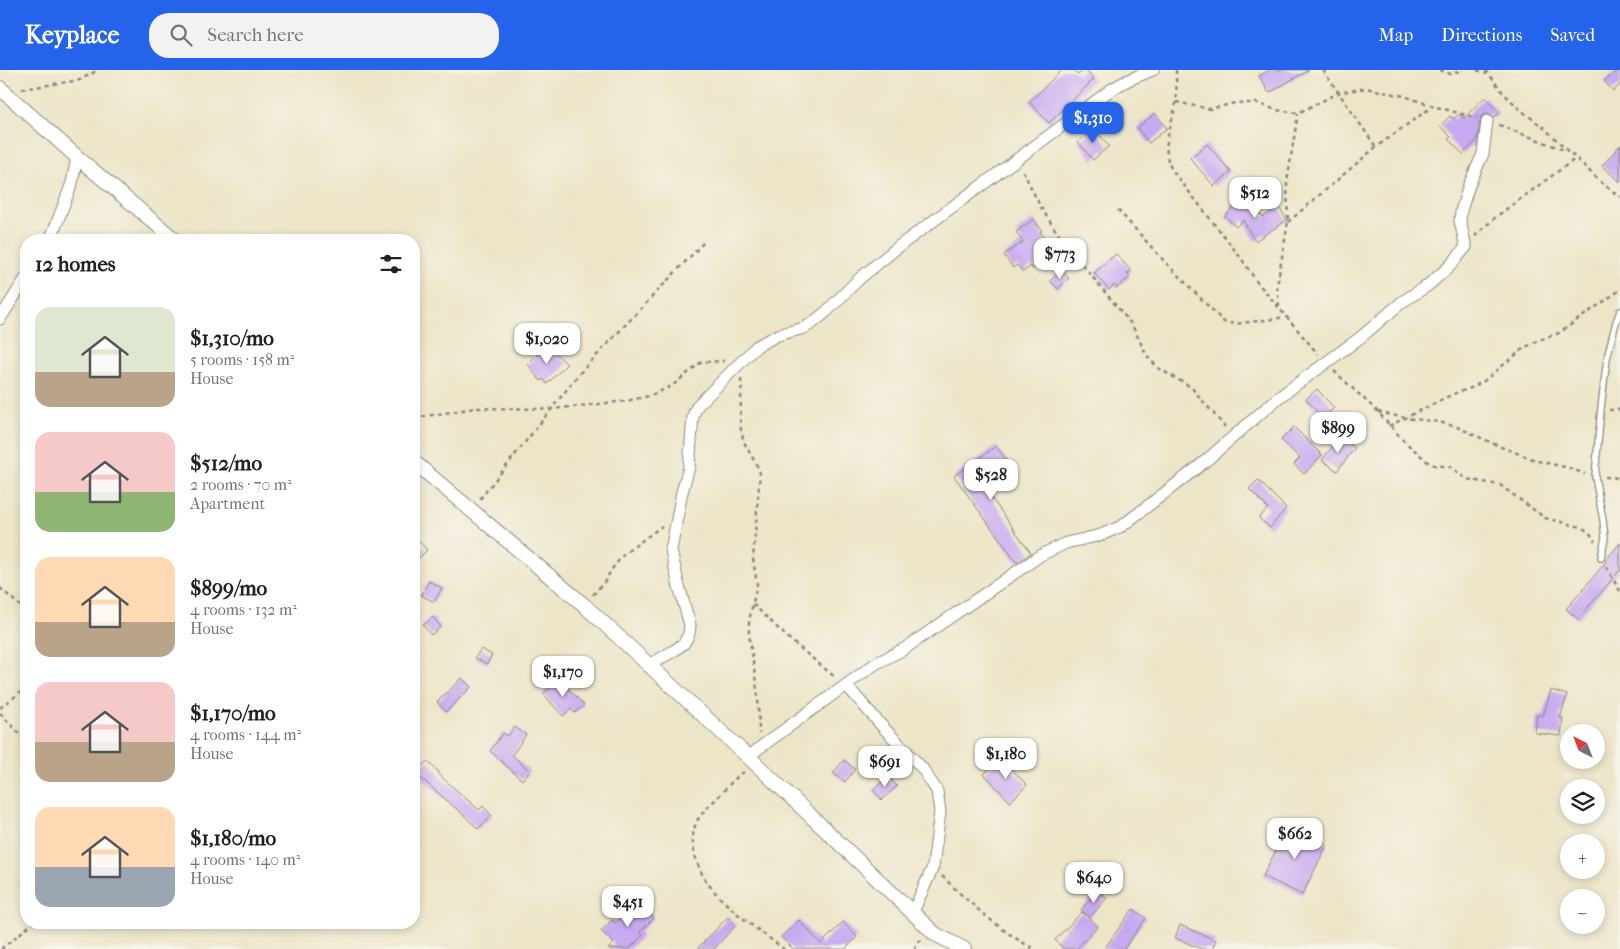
<!DOCTYPE html>
<meta charset="utf-8">
<style>
:root{--surface:#fff;--page:#f2f2f2;--text:#202124;--muted:#757577;--accent:#2563eb}
body{margin:0;font-family:"IM FELL French Canon",serif;background:var(--page);color:var(--text);height:100vh;display:flex;flex-direction:column;font-size:19px;white-space:nowrap}
*{box-sizing:border-box;margin:0}
p{font-size:16px;color:var(--muted)}
.icon{flex:none;width:28px;height:28px;fill:none;stroke:currentColor;stroke-width:2;stroke-linecap:round;stroke-linejoin:round}
.map{position:relative;flex:1;overflow:hidden}
.drawer{position:absolute;left:20px;top:164px;width:400px;height:695px;display:flex;flex-direction:column;background:var(--surface);border-radius:20px;box-shadow:0 2px 8px #0003}
.drawer>*{flex:none}
.needle{width:32px;rotate:318deg}
.fabs{position:absolute;left:1560px;top:654px;display:grid;gap:10px}
.fabs a{display:grid;place-items:center;width:45px;height:45px;border-radius:50%;background:var(--surface);box-shadow:0 2px 8px #0003;font-size:25px}
.price{position:absolute;translate:-50% -42px;padding:0 11px;border-radius:10px;background:#fff;color:#222;font-size:16px;line-height:32px;filter:drop-shadow(0 1px 2px #0008)}
.price::after{content:'';position:absolute;left:50%;top:30px;width:15px;height:11px;margin-left:-8px;background:inherit;clip-path:polygon(0 0,100% 0,50% 100%)}
.price.active{background:var(--accent);color:#fff}
ul{padding:0;list-style:none}
li{display:flex;align-items:center;gap:15px;height:125px;padding:0 15px}
li span{display:grid;place-items:center;flex:none;width:140px;height:100px;border-radius:15px;color:#555}
li>.icon{margin-inline-start:auto}
span .icon{width:60px;height:60px;fill:#fffc;stroke-width:1}
li b{font-size:21px}
h2{display:flex;justify-content:space-between;align-items:center;height:60px;padding:0 15px;font-size:21px}
header{display:flex;align-items:center;gap:30px;box-sizing:border-box;height:70px;padding:0 25px;background:var(--accent);color:#fff}
header strong{font-size:24px}
nav{display:flex;gap:28px;margin-inline-start:auto;font-size:18px}
.search{width:350px;height:45px;background:var(--page);display:flex;align-items:center;gap:12px;box-sizing:border-box;padding:0 18px;border-radius:20px;color:var(--muted);font-size:19px}
.map>svg:first-child{display:block}
.building{fill:#c7a9f1}
.lines{fill:none;stroke-linecap:round;stroke-linejoin:round}
.service-casing{stroke:#8c8879;stroke-width:8}
.minor-casing{stroke:#8c8879;stroke-width:13}
.tertiary-casing{stroke:#8c8879;stroke-width:16}
.path{stroke:#8c8879;stroke-width:2.5;stroke-dasharray:4 4;stroke-linecap:butt}
.service{stroke:#fff;stroke-width:5.5}
.minor{stroke:#fff;stroke-width:11}
.tertiary{stroke:#fff;stroke-width:14}
</style>
<header>
<strong>Keyplace</strong>
<div class="search"><svg class="icon" aria-label="search" viewBox="0 0 24 24"><circle cx="10" cy="10" r="6"/><path d="M15 15l6 6"/></svg>Search here</div>
<nav><a>Map</a><a>Directions</a><a>Saved</a></nav>
</header>
<div class="map">
<svg width="1620" height="879" viewBox="0 0 1620 879">
<rect width="100%" height="100%" fill="#f7f3e8"/>
<filter id="ink" filterUnits="userSpaceOnUse"><feTurbulence type="fractalNoise" baseFrequency=".02" numOctaves="2"/><feDisplacementMap in="SourceGraphic" scale="10" xChannelSelector="R" yChannelSelector="G"/><feConvolveMatrix kernelMatrix="1 2 1 2 8 2 1 2 1" color-interpolation-filters="sRGB"/></filter>
<filter id="wash" filterUnits="userSpaceOnUse"><feTurbulence type="fractalNoise" baseFrequency=".0096" numOctaves="4" result="noise"/><feDisplacementMap in="SourceGraphic" scale="20" xChannelSelector="R" yChannelSelector="G"/><feGaussianBlur stdDeviation="1.12" result="paint"/><feColorMatrix in="noise" values="0 0 0 0 0 0 0 0 0 0 0 0 0 0 0 0 0 1.4 0 .05"/><feComposite in="paint" operator="in"/></filter>
<g filter="url(#wash)">
<rect width="100%" height="100%" fill="#ece5c7"/>
<g id="blocks">
<path class="building" d="M 1062,0 L 1073,0 L 1078,5 L 1084,0 L 1086,0 L 1094,9 L 1049,53 L 1029,32 Z
M 1269,0 L 1309,0 L 1269,23 L 1259,6 Z
M 1618,0 L 1620,0 L 1620,15 L 1613,21 L 1604,11 Z
M 1485,27 L 1499,43 L 1494,48 L 1488,44 L 1481,46 L 1477,70 L 1463,84 L 1448,69 L 1451,67 L 1440,56 L 1450,46 L 1454,49 L 1459,44 L 1464,48 Z
M 1155,43 L 1167,58 L 1149,73 L 1137,58 Z
M 1094,59 L 1109,76 L 1093,90 L 1078,72 Z
M 1207,74 L 1231,102 L 1214,116 L 1190,88 Z
M 1620,75 L 1620,112 L 1602,96 Z
M 1242,128 L 1263,147 L 1279,137 L 1287,150 L 1255,171 L 1243,150 L 1236,157 L 1225,146 Z
M 1034,149 L 1042,161 L 1040,162 L 1052,179 L 1042,186 L 1045,190 L 1032,199 L 1031,196 L 1023,202 L 1017,195 L 1013,198 L 1004,185 L 1023,172 L 1016,162 Z
M 1116,184 L 1131,201 L 1127,204 L 1130,207 L 1117,218 L 1114,215 L 1109,220 L 1094,203 Z
M 1061,200 L 1069,208 L 1058,219 L 1050,211 Z
M 547,275 L 567,294 L 547,314 L 543,309 L 541,311 L 531,300 L 532,299 L 528,294 Z
M 1317,319 L 1334,338 L 1323,348 L 1306,329 Z
M 1294,357 L 1322,385 L 1304,404 L 1294,394 L 1300,388 L 1281,370 Z
M 1340,367 L 1355,378 L 1337,401 L 1322,390 Z
M 996,376 L 1008,392 L 980,412 L 1031,483 L 1017,493 L 954,406 Z
M 1258,410 L 1286,438 L 1270,458 L 1259,448 L 1268,438 L 1249,419 Z
M 414,466 L 427,480 L 414,493 Z
M 1620,473 L 1620,500 L 1578,549 L 1566,539 L 1606,492 L 1605,491 Z
M 429,511 L 442,518 L 434,532 L 421,525 Z
M 433,547 L 441,557 L 431,565 L 423,555 Z
M 481,579 L 492,585 L 487,594 L 475,588 Z
M 462,608 L 471,617 L 446,642 L 437,632 Z
M 559,609 L 584,635 L 575,643 L 571,639 L 563,646 L 543,624 Z
M 1551,620 L 1567,625 L 1560,648 L 1563,648 L 1561,666 L 1535,663 L 1537,645 L 1543,646 Z
M 515,657 L 526,665 L 512,685 L 530,701 L 522,710 L 490,681 L 503,663 L 508,666 Z
M 1001,688 L 1027,715 L 1010,732 L 984,704 Z
M 844,690 L 855,699 L 845,712 L 833,703 Z
M 427,691 L 439,702 L 438,704 L 479,740 L 483,736 L 492,746 L 478,759 L 466,747 L 415,703 Z
M 888,706 L 897,716 L 882,730 L 873,720 Z
M 1288,756 L 1327,775 L 1302,825 L 1263,806 Z
M 1097,796 L 1107,807 L 1091,821 L 1081,810 Z
M 1098,820 L 1107,828 L 1090,847 L 1081,840 Z
M 638,831 L 654,848 L 640,862 L 643,865 L 629,879 L 608,879 L 614,873 L 601,861 L 612,850 L 615,853 Z
M 1133,839 L 1146,848 L 1124,879 L 1104,879 Z
M 1082,842 L 1098,856 L 1076,879 L 1064,879 L 1055,870 Z
M 728,847 L 736,855 L 714,879 L 697,879 Z
M 799,850 L 821,874 L 843,852 L 857,867 L 845,879 L 793,879 L 781,867 Z
M 1180,855 L 1216,870 L 1212,879 L 1202,879 L 1175,868 Z"/>
</g>
</g>
<g filter="url(#ink)">
<use href="#blocks" fill-opacity="0" stroke="#8c8879" stroke-width="1"/>
<g class="lines">
<defs>
<path id="service" d="M 1601,488 L 1605,468 L 1603,450 L 1595,407 L 1601,338 L 1607,288 L 1616,252 L 1620,241"/>
<path id="minor" d="M 49,170 L 53,163 L 72,113 L 77,87
M 0,249 L 26,208
M 648,596 L 675,580 L 684,573 L 689,564 L 690,555 L 678,513 L 671,480 L 682,422 L 689,397 L 693,346 L 697,336 L 757,276 L 778,265 L 804,258 L 814,252 L 827,241 L 859,209 L 898,177 L 1112,19 L 1128,10 L 1153,0
M 846,615 L 881,655 L 922,698 L 937,721 L 940,742 L 933,797 L 912,844
M 748,687 L 762,676 L 846,615 L 875,594 L 904,579 L 1041,485 L 1066,473 L 1101,465 L 1122,456 L 1202,394 L 1278,328 L 1361,267 L 1402,232 L 1427,216 L 1448,198 L 1466,177 L 1460,151 L 1461,141 L 1469,115 L 1483,84 L 1487,51"/>
<path id="tertiary" d="M 0,18 L 77,87 L 175,170
M 414,392 L 584,535 L 756,694 L 935,864 L 964,879"/>
</defs>
<use href="#service" class="service-casing"/>
<use href="#minor" class="minor-casing"/>
<use href="#tertiary" class="tertiary-casing"/>
<path class="path" d="M 1176,0 C 1176,10 1177,21 1176,31 C 1173,55 1159,77 1172,100 L 1241,188 L 1257,212 L 1318,284
M 1323,0 L 1376,77
M 1440,0 L 1450,4 L 1463,0
M 1477,0 L 1487,4
M 1486,0 L 1504,24 L 1522,41 L 1543,57 L 1602,113 L 1620,127
M 22,19 L 80,10 L 98,0
M 1176,32 L 1210,39 L 1235,33 L 1257,33 L 1276,40 L 1298,43 L 1338,23 L 1365,18 L 1404,26 L 1433,36 L 1477,48
M 1499,55 L 1567,81
M 1023,101 L 1040,136 L 1062,170 L 1132,255 L 1147,286 L 1158,298 L 1191,317 L 1225,357
M 1118,140 L 1165,192 L 1224,252 L 1235,254 L 1287,247
M 1288,152 L 1376,77 L 1433,36
M 1475,166 L 1497,146 L 1575,89
M 1279,236 L 1277,216 L 1288,152 L 1287,112 L 1298,43
M 1334,301 L 1377,341 L 1404,371 L 1428,392 L 1434,395 L 1451,397 L 1466,409 L 1500,415 L 1545,448 L 1581,457 L 1589,462 L 1595,471
M 741,309 C 743,328 737,350 743,368 C 746,380 756,390 760,403 L 753,489 L 757,514 L 749,551 L 749,564 L 758,626 L 759,664
M 1609,340 L 1620,339
M 1378,342 L 1406,348 L 1439,352 L 1457,357 L 1501,377 L 1538,391 L 1569,398 L 1585,404
M 414,348 L 475,338 L 552,339 L 626,331 L 649,326 L 672,316 L 700,293 L 705,292 L 724,291
M 1389,356 L 1453,324 L 1471,318 L 1484,311 L 1524,278 L 1539,270 L 1559,263 L 1620,220
M 1605,407 L 1620,408
M 480,429 L 579,304 L 704,172
M 1606,497 L 1620,521
M 0,518 L 26,541
M 593,525 L 605,511 L 612,499 L 624,484 L 662,456
M 753,534 L 788,568 L 836,608
M 0,638 L 26,618
M 0,643 L 26,671
M 744,702 C 733,709 725,720 716,729 C 709,737 698,745 695,756 C 688,776 699,804 713,820 C 733,843 760,861 784,879
M 942,806 C 965,829 1006,866 1035,879
M 1,879 L 34,852
M 915,879 L 916,873 L 922,870"/>
<use href="#service" class="service"/>
<use href="#minor" class="minor"/>
<use href="#tertiary" class="tertiary"/>
</g>
</g>
</svg>
<div class="fabs">
<a><svg class="needle" viewBox="-14 -14 28 28"><path d="M0-13l5 13h-10z" fill="#e53935"/><path d="M0 13l5-13h-10z" fill="#757577"/></svg></a>
<a><svg class="icon" aria-label="layers" viewBox="0 0 24 24"><path d="M12 4l9 5-9 5-9-5zM3 14l9 5 9-5"/></svg></a>
<a>+</a>
<a>−</a>
</div>
<b class="price active" style="left:1093px;top:74px">$1,310</b>
<b class="price" style="left:1255px;top:149px">$512</b>
<b class="price" style="left:1060px;top:210px">$773</b>
<b class="price" style="left:547px;top:295px">$1,020</b>
<b class="price" style="left:1338px;top:384px">$899</b>
<b class="price" style="left:991px;top:431px">$528</b>
<b class="price" style="left:563px;top:628px">$1,170</b>
<b class="price" style="left:1006px;top:710px">$1,180</b>
<b class="price" style="left:885px;top:718px">$691</b>
<b class="price" style="left:1295px;top:790px">$662</b>
<b class="price" style="left:1094px;top:834px">$640</b>
<b class="price" style="left:628px;top:858px">$451</b>
<section class="drawer">
<h2>12 homes<svg class="icon" aria-label="filters" viewBox="0 0 24 24"><path d="M4 7h16M4 17h16"/><circle cx="9" cy="7" r="2"/><circle cx="15" cy="17" r="2"/></svg></h2>
<ul>
<li><span style="background:linear-gradient(#dfe7d0 65%,#b9a48a 0)"><svg class="icon" aria-label="home" viewBox="0 0 24 24"><path d="M3 11l9-7 9 7M6 9v11h12V9"/></svg></span><div><b>$1,310/mo</b><p>5 rooms · 158 m²</p><p>House</p></div></li>
<li><span style="background:linear-gradient(#f6c9c9 60%,#8fb573 0)"><svg class="icon" aria-label="home" viewBox="0 0 24 24"><path d="M3 11l9-7 9 7M6 9v11h12V9"/></svg></span><div><b>$512/mo</b><p>2 rooms · 70 m²</p><p>Apartment</p></div></li>
<li><span style="background:linear-gradient(#ffd9b3 65%,#b9a48a 0)"><svg class="icon" aria-label="home" viewBox="0 0 24 24"><path d="M3 11l9-7 9 7M6 9v11h12V9"/></svg></span><div><b>$899/mo</b><p>4 rooms · 132 m²</p><p>House</p></div></li>
<li><span style="background:linear-gradient(#f6c9c9 60%,#b9a48a 0)"><svg class="icon" aria-label="home" viewBox="0 0 24 24"><path d="M3 11l9-7 9 7M6 9v11h12V9"/></svg></span><div><b>$1,170/mo</b><p>4 rooms · 144 m²</p><p>House</p></div></li>
<li><span style="background:linear-gradient(#ffd9b3 60%,#9aa5b1 0)"><svg class="icon" aria-label="home" viewBox="0 0 24 24"><path d="M3 11l9-7 9 7M6 9v11h12V9"/></svg></span><div><b>$1,180/mo</b><p>4 rooms · 140 m²</p><p>House</p></div></li>
</ul>
</section>
</div>
